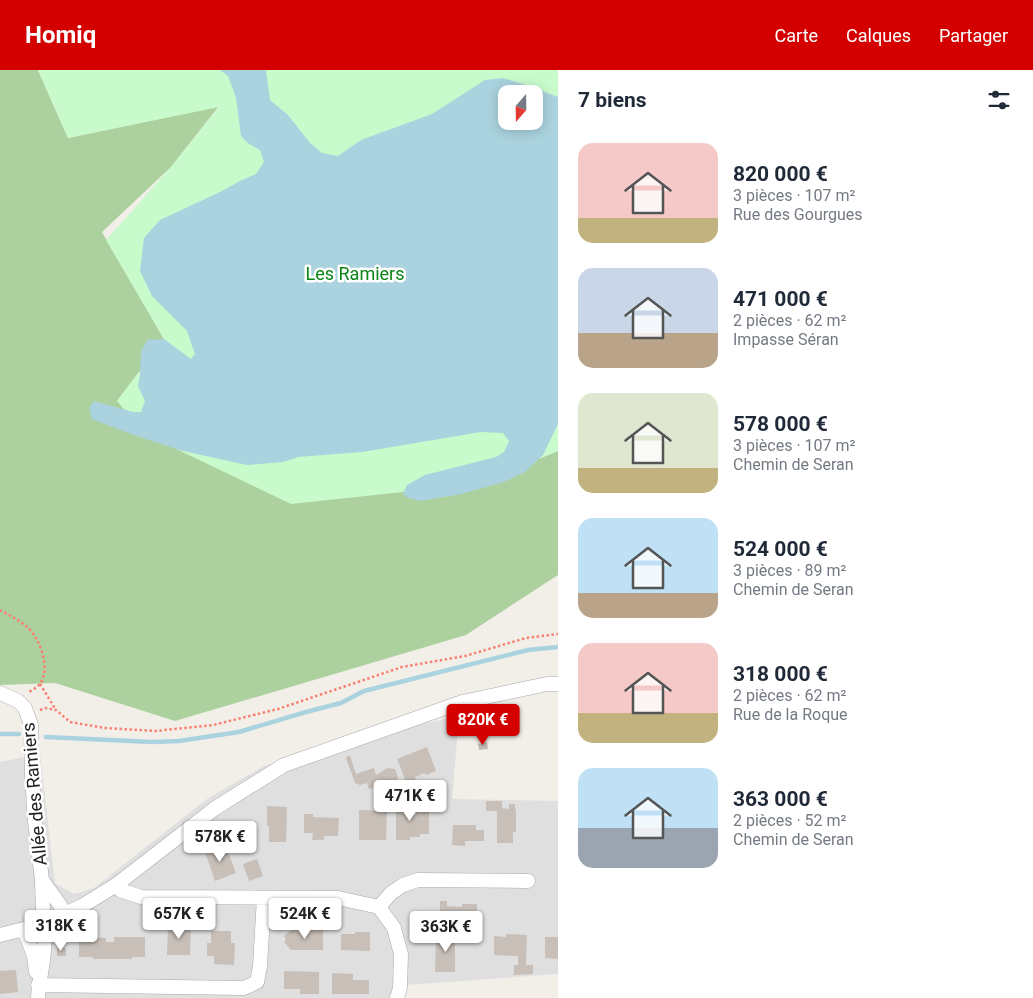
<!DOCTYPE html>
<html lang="fr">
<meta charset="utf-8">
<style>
:root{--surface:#fff;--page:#f6f6f7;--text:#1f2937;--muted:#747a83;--accent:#d40000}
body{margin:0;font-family:Roboto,sans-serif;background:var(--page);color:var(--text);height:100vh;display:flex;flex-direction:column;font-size:19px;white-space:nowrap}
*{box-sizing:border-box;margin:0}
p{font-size:16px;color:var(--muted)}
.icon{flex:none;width:28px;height:28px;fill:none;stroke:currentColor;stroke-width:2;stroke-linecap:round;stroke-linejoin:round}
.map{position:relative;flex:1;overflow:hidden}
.sheet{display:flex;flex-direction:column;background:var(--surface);width:475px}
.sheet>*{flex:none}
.needle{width:32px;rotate:200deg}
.fabs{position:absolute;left:498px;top:15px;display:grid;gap:10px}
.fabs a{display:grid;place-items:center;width:45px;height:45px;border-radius:10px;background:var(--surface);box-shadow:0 2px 12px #0003;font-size:25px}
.price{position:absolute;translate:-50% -42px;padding:0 11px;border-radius:5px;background:#fff;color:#222;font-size:16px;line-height:32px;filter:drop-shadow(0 1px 2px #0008)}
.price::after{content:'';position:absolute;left:50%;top:30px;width:15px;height:11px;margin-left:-8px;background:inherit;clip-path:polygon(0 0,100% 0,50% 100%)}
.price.current{background:var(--accent);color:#fff}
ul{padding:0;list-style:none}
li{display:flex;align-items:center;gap:15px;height:125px;padding:0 20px}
li span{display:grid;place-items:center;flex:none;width:140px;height:100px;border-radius:15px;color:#555}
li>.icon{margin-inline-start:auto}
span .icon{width:60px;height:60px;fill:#fffc;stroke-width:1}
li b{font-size:21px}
h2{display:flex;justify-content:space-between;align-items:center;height:60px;padding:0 20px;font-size:21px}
header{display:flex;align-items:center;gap:30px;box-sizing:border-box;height:70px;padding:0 25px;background:var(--accent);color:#fff}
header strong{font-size:24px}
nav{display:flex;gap:28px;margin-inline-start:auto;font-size:18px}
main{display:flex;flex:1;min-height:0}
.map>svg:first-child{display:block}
.residential{fill:#e0dfdf}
.forest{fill:#add19e}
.park{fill:#c8facc;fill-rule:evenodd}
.water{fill:#aad3df;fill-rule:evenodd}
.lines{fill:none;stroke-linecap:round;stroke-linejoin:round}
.stream{stroke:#aad3df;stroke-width:4.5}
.building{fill:#c7bfb8}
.minor-casing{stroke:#a9a9a9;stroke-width:15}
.path{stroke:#fa8072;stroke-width:2.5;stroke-dasharray:2.5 2.5;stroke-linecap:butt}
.minor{stroke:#fff;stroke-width:14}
.labels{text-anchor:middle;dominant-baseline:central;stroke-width:5;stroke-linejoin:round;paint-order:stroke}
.park-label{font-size:18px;fill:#0c8416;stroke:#fff}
.street-label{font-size:18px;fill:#222;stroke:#fff}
</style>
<header>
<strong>Homiq</strong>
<nav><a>Carte</a><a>Calques</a><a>Partager</a></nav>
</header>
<main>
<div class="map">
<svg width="558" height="928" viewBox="0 0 558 928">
<rect width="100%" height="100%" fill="#f2efe9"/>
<path class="residential" d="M 459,646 L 452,729 L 558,731 L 558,904 L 405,915 L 401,928 L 0,928 L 0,692 L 40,684 L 55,813 L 74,824 L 94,818 L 207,729 L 264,696 L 386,662 Z"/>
<path class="forest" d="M 0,0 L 38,0 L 68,68 L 219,36 L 171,97 L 102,162 L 164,269 L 117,331 L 477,414 L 558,381 L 558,505 L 466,565 L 175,651 L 55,613 L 0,615 Z"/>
<path class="park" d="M 38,0 L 558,0 L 558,381 L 477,414 L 291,434 L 145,364 L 117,331 L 164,269 L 106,170 L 171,97 L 219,37 L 68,68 ZM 506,24 L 534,24 L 534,51 L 506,51 Z"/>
<path class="water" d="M 220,0 L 266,0 L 270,30 L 288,45 L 310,73 L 322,83 L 338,86 L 361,70 L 432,44 L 485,10 L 503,8 L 529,16 L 558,27 L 558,354 L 543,385 L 525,402 L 504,412 L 461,424 L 420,431 L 408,428 L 403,424 L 407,415 L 425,405 L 496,387 L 504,382 L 509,371 L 503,363 L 481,362 L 362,382 L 298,387 L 283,392 L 247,395 L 183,381 L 137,366 L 92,349 L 89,338 L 94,331 L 133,342 L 141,342 L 145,331 L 138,316 L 140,305 L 141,282 L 147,270 L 164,269 L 191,289 L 195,284 L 187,261 L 152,226 L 140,201 L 144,168 L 160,150 L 222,121 L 240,111 L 256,104 L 264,92 L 260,80 L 249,74 L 241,66 L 236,28 L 228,6 ZM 506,24 L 534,24 L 534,51 L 506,51 Z"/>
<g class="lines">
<path class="stream" d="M 0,664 L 19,664
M 46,667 L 152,672 L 179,671 L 239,662 L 306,642 L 341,633 L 364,621 L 528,580 L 558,577"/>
</g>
<path class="building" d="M 487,672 L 488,679 L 479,680 L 478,674 Z
M 427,677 L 436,701 L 426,705 L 425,703 L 415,707 L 416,710 L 407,714 L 397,689 Z
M 347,686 L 350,686 L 356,704 L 374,698 L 376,705 L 387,698 L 395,699 L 398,707 L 397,710 L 369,719 L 367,713 L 360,715 L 355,713 L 346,688 Z
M 396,728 L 408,728 L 407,745 L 416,745 L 416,742 L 429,742 L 429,764 L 420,764 L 420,767 L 410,767 L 410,770 L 396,770 Z
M 486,731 L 502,731 L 502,738 L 509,739 L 509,734 L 515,734 L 515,739 L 516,739 L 516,762 L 513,762 L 513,773 L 497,773 L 497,741 L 486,741 Z
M 267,736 L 287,737 L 286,772 L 269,772 L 269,756 L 267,756 Z
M 359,740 L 387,741 L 386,770 L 359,770 Z
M 304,744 L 313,744 L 313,747 L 339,748 L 338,766 L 324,766 L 324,770 L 312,770 L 313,763 L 304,763 Z
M 453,755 L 476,755 L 476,760 L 484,760 L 484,771 L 465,771 L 465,776 L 452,775 Z
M 225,774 L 236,803 L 215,811 L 205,782 Z
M 257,789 L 263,806 L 249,811 L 243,794 Z
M 440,831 L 447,831 L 447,836 L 462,837 L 462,834 L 477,834 L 477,853 L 440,852 Z
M 168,854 L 191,854 L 190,885 L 167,885 Z
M 291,860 L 323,860 L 323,880 L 291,880 L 284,872 L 286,870 L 284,866 Z
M 211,861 L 231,861 L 231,873 L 235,873 L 234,895 L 214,894 L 214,886 L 207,886 L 207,873 L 211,873 Z
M 355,862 L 370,862 L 370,881 L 341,880 L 341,864 L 355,864 Z
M 506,864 L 527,865 L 526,895 L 533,895 L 533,904 L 514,905 L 514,895 L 518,895 L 518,886 L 494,885 L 494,866 L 506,867 Z
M 436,865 L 462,866 L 462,872 L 455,872 L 455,902 L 435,902 Z
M 79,867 L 106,868 L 106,872 L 114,872 L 114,867 L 145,867 L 145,887 L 132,887 L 132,889 L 93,889 L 93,887 L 79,887 Z
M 545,867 L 558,867 L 558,889 L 545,888 Z
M 57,878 L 66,878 L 66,886 L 57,886 Z
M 16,900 L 18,922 L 0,924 L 0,901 Z
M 284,901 L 319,902 L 319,924 L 300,924 L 300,919 L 284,919 Z
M 332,903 L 353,904 L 353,910 L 369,910 L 369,924 L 332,924 Z"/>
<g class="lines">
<defs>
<path id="minor" d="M 0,623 L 18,631 L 25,638 L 31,655 L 32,706 L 35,752 L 42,810 L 43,842 L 47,851
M 42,810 L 60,835 L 64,844
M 116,815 L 120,820 L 141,827 L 338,828 L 379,837 L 394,858 L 401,884 L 400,918 L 397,928
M 379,837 L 391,823 L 403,815 L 418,810 L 528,811
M 24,859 L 34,886 L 36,902
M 0,865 L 24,859 L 64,844 L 82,836 L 116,815 L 214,739 L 284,695 L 462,632 L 547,614 L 558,614
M 38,915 L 244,918 L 257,912 L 260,896 L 264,828
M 38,928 C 39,905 49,875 42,853"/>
</defs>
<use href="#minor" class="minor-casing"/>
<path class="path" d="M 0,540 C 9,545 19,550 27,557 C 40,568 52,600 39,615 C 36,618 32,620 29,622
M 40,614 L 56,640
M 40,640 L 46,638 L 56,640 L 70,652 L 105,658 L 156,661 L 213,655 L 278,639 L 402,597 L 465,586 L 526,568 L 558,564"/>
<use href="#minor" class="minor"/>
</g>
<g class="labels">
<g class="park-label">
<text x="355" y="203">Les Ramiers</text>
</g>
<g class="street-label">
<text transform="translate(34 724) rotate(-95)">Allée des Ramiers</text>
</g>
</g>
</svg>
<div class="fabs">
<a><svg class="needle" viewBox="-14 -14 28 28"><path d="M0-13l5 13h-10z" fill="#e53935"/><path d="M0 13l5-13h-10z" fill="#747a83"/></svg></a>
</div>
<b class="price current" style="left:483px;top:676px">820K €</b>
<b class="price" style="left:410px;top:752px">471K €</b>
<b class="price" style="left:220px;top:793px">578K €</b>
<b class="price" style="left:179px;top:870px">657K €</b>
<b class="price" style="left:305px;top:870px">524K €</b>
<b class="price" style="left:61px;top:882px">318K €</b>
<b class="price" style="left:446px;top:883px">363K €</b>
</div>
<section class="sheet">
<h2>7 biens<svg class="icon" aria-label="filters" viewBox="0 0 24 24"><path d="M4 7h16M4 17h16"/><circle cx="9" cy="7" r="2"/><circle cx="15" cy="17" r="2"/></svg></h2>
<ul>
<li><span style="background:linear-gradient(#f6c9c9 75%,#c2b280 0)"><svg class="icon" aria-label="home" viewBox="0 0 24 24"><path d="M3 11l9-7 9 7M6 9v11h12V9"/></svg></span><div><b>820 000 €</b><p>3 pièces · 107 m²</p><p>Rue des Gourgues</p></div></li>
<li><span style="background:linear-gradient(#c9d6e8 65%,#b9a48a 0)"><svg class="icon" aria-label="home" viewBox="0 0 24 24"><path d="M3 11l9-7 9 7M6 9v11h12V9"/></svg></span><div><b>471 000 €</b><p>2 pièces · 62 m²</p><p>Impasse Séran</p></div></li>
<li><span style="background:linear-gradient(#dfe7d0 75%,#c2b280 0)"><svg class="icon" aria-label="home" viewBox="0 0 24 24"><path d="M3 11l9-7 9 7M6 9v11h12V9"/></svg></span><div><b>578 000 €</b><p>3 pièces · 107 m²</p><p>Chemin de Seran</p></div></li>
<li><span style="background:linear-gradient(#bfe0f5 75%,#b9a48a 0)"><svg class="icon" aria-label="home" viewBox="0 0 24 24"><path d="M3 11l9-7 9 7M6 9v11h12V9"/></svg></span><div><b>524 000 €</b><p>3 pièces · 89 m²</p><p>Chemin de Seran</p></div></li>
<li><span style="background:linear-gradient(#f6c9c9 70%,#c2b280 0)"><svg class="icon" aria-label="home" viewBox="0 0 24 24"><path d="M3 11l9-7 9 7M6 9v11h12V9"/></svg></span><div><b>318 000 €</b><p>2 pièces · 62 m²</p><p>Rue de la Roque</p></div></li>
<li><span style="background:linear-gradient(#bfe0f5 60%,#9aa5b1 0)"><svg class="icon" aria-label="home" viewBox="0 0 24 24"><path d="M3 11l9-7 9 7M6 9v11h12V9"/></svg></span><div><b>363 000 €</b><p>2 pièces · 52 m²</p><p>Chemin de Seran</p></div></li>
</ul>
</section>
</main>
